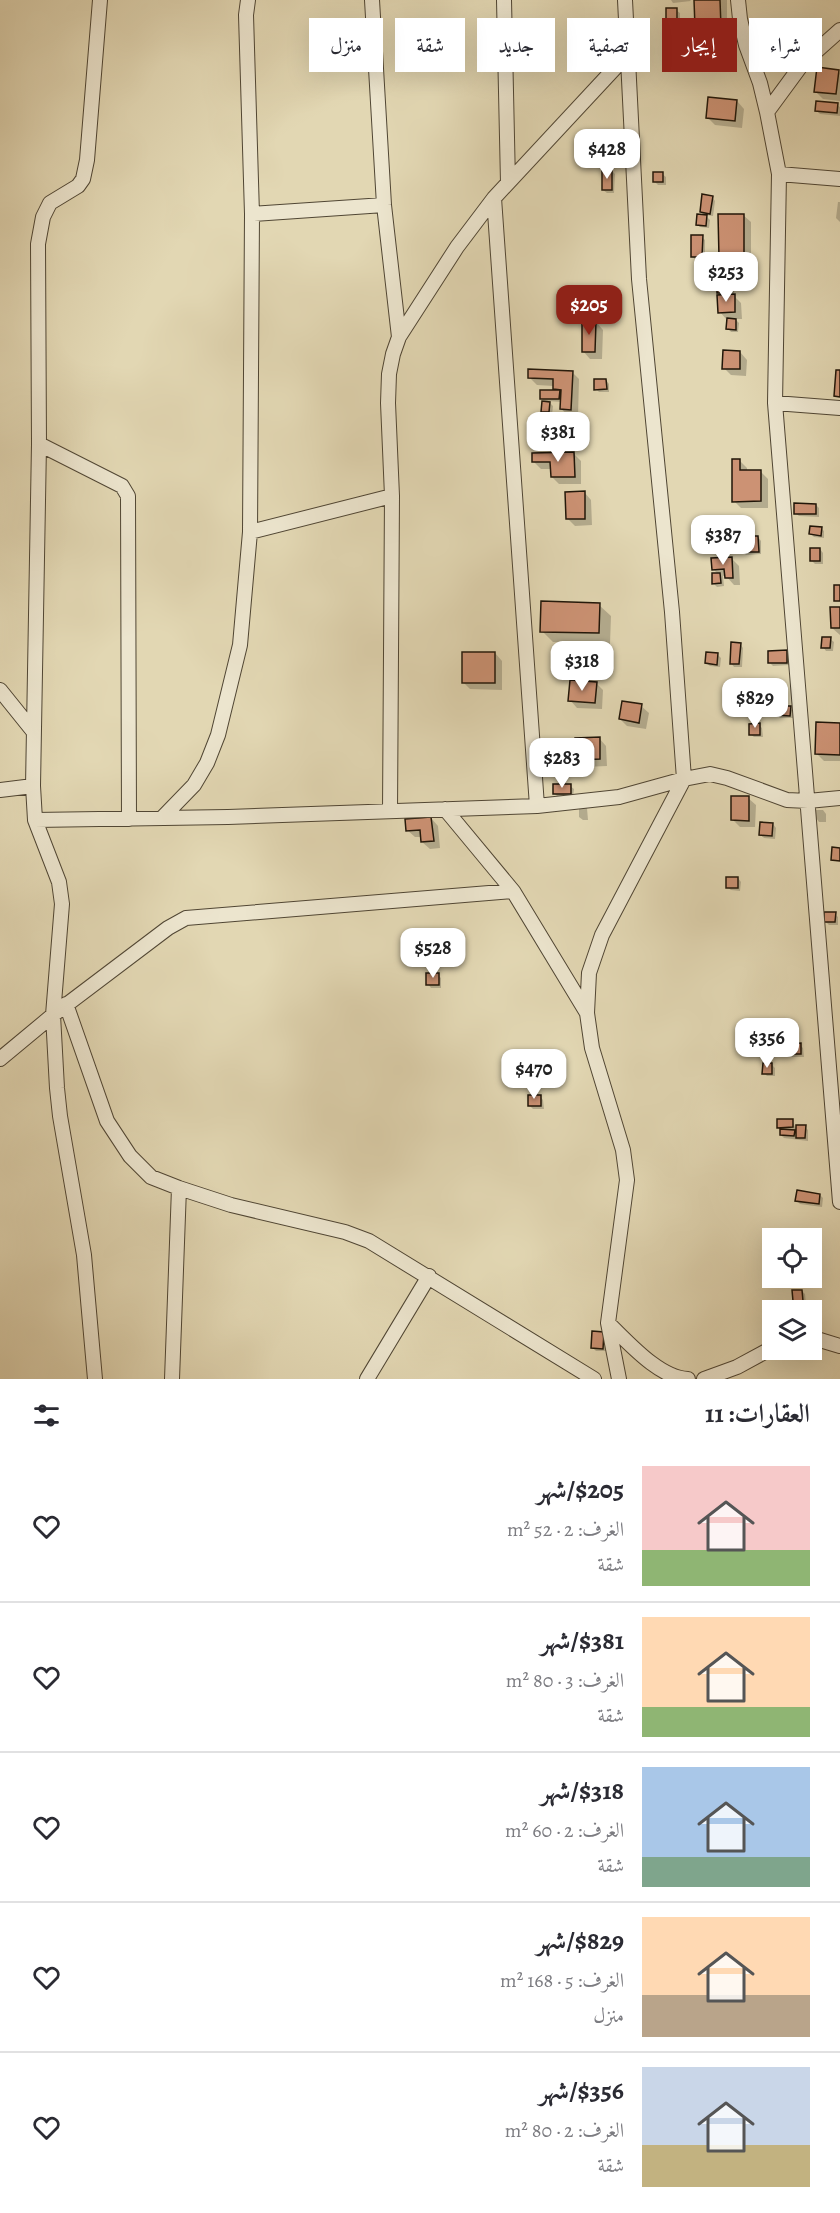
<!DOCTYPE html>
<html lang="ar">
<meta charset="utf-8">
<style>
:root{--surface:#fff;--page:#f7f7f7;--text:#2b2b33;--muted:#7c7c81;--line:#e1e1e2;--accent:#8f2418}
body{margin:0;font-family:Alegreya,Amiri,serif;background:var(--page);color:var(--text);direction:rtl;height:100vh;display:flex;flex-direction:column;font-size:22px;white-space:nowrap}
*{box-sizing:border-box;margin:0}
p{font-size:20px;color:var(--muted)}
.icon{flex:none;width:33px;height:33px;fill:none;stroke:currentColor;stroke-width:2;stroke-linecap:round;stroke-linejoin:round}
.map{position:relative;height:1379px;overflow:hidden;direction:ltr}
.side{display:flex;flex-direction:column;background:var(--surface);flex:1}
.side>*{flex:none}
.hud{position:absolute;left:18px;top:18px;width:804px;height:54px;direction:rtl;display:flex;gap:12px}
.controls{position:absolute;left:762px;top:1228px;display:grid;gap:12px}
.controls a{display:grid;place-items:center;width:60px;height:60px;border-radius:0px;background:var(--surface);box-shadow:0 6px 24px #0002;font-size:30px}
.price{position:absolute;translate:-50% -51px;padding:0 14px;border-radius:12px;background:#fff;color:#222;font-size:20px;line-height:39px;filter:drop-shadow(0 2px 3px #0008)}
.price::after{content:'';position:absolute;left:50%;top:36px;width:18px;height:14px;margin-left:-9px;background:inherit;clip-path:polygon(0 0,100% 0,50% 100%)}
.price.on{background:var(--accent);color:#fff}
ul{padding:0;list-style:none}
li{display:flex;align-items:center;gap:18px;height:150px;padding:0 30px}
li+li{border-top:2px solid var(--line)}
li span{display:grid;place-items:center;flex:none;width:168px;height:120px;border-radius:0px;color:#555}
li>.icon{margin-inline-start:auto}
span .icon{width:72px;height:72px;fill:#fffc;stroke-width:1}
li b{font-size:26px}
h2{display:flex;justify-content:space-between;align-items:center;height:72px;padding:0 30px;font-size:26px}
.tag{padding:0 21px;border-radius:0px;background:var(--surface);box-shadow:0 6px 24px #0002;font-size:21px;line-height:54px}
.tag.on{background:var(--accent);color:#fff}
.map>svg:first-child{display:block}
.shadow{fill:#0003}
.building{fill:#cc9274;stroke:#201609;stroke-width:1.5}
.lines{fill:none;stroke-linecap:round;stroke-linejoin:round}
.street-casing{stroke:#504634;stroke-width:16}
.street{stroke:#ece5ce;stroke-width:14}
</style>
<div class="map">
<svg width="840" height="1379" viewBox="0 0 840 1379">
<rect width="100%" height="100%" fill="#e2d7b3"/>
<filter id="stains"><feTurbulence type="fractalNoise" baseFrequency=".00333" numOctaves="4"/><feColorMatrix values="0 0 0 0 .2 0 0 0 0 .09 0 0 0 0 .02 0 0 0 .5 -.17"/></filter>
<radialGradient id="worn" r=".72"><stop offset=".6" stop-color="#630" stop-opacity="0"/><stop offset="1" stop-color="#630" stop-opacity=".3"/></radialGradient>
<path class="shadow" d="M 671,0 L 690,0 L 691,1 L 673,3 Z
M 695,0 L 727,0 L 727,34 L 703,34 L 696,27 Z
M 676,10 L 680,13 L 680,23 L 687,22 L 690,26 L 690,34 L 681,35 L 678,32 L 677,22 L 671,22 L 668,18 Z
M 722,47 L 725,50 L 725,58 L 716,58 L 713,54 Z
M 838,71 L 840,73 L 840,101 L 823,99 L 816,92 Z
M 737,101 L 744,109 L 742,128 L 715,125 L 707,117 Z
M 837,105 L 840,107 L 840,116 L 820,114 L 817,111 Z
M 612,171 L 615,174 L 614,193 L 607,193 L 603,190 Z
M 662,174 L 666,177 L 666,185 L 658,185 L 654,181 Z
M 712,197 L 715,201 L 713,216 L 705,215 L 710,220 L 709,228 L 700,227 L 697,224 L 706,217 L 701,212 Z
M 838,202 L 840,202 L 840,222 L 836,218 Z
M 743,215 L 751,222 L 751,263 L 727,263 L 720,256 Z
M 702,237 L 705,240 L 705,260 L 696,260 L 693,257 Z
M 727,266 L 735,273 L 734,296 L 741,303 L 742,319 L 735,319 L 739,323 L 738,332 L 731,332 L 728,328 L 727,320 L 720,312 L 722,296 L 718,292 Z
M 596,322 L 603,330 L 602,359 L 590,359 L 583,351 Z
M 740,352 L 747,360 L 746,376 L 731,375 L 724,368 Z
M 572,372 L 579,379 L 578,417 L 569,416 L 561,409 L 562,402 L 548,401 L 553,406 L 552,415 L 546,414 L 542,411 L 546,403 L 541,398 L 557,392 L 554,386 L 537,385 L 530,378 Z
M 606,380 L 609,384 L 609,392 L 599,392 L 596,389 Z
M 574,454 L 581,461 L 581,484 L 559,484 L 552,477 L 552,469 L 541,469 L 534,462 Z
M 739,460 L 747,468 L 747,472 L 761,472 L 768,479 L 768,508 L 741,508 L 734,501 Z
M 584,492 L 591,500 L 592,525 L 575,526 L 567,518 Z
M 816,505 L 819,508 L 819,517 L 799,516 L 795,513 Z
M 821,528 L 824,531 L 824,538 L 814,537 L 811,534 Z
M 722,531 L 729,538 L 730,551 L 710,551 L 703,544 Z
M 758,537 L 761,541 L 761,554 L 746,555 L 742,551 Z
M 820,549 L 823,553 L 823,564 L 815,564 L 812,561 Z
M 731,558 L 739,566 L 740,585 L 734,585 L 726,576 L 723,576 L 724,586 L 717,587 L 713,583 L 718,574 L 713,569 Z
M 599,605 L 611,616 L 610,644 L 553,642 L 542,631 Z
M 840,608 L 840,635 L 832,628 Z
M 830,639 L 834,642 L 833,651 L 826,651 L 823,647 Z
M 740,644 L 743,648 L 742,667 L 734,667 L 731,663 Z
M 786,651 L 789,655 L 789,665 L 773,666 L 770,663 Z
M 495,653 L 502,661 L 502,690 L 470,689 L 463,682 Z
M 718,655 L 721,658 L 720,667 L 710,666 L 706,663 Z
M 596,683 L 603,690 L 602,709 L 577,708 L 570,700 Z
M 641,706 L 649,713 L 646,729 L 627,726 L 620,719 Z
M 790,708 L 793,711 L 793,718 L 780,718 L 777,715 Z
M 759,725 L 762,728 L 763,737 L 754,737 L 750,734 Z
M 840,725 L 840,761 L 824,761 L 816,753 Z
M 599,738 L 606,746 L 607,766 L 584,767 L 577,759 Z
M 570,786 L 574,789 L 573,797 L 557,796 L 554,793 Z
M 748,798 L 756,805 L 755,827 L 740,827 L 732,819 Z
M 579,805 L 584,805 L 587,808 L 588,820 L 583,820 L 579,817 Z
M 816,810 L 823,810 L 826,814 L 826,822 L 819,822 L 816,818 Z
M 431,818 L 438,826 L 440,848 L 430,849 L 422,842 L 422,837 L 415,837 L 407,830 Z
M 773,824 L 776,828 L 775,839 L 764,838 L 760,834 Z
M 738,878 L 741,882 L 740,891 L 731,890 L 727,887 Z
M 835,914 L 838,917 L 838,925 L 829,925 L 826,922 Z
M 419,940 L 422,944 L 422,965 L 415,965 L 412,962 Z
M 438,975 L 441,978 L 441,988 L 431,988 L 428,984 Z
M 800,1045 L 803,1048 L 804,1057 L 792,1057 L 788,1054 Z
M 772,1065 L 775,1068 L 775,1076 L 767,1076 L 764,1073 Z
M 540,1096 L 543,1100 L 544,1109 L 533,1109 L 530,1106 Z
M 792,1120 L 795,1127 L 805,1127 L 808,1130 L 808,1141 L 784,1138 L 781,1135 L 781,1130 L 779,1127 Z
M 820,1195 L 823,1198 L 822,1207 L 800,1204 L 797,1201 Z
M 802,1291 L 805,1294 L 806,1303 L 798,1304 L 794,1301 Z
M 593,1333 L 606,1337 L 606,1351 L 596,1351 L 593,1348 Z"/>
<path class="building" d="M 694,0 L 720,0 L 721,27 L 695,27 Z
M 666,8 L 677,8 L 677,19 L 666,19 Z
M 676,21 L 687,21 L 688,32 L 676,32 Z
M 712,45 L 722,46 L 722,55 L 712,55 Z
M 817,67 L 839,70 L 836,94 L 814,92 Z
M 708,97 L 737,100 L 735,121 L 706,118 Z
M 816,101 L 838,103 L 837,113 L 815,111 Z
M 602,169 L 612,169 L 612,190 L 602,190 Z
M 653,172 L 663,172 L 663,182 L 653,182 Z
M 702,194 L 713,196 L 710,214 L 700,212 Z
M 697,214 L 707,215 L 706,226 L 696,225 Z
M 718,214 L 744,214 L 744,257 L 719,257 Z
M 691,235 L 703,235 L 702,257 L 691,257 Z
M 717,264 L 728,265 L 728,293 L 717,293 Z
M 735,294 L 735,312 L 718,313 L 717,295 Z
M 727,318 L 736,319 L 736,330 L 726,329 Z
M 582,321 L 596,321 L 595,352 L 582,352 Z
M 723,350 L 740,351 L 740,369 L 722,369 Z
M 528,369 L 573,371 L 571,410 L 560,409 L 561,390 L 553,389 L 553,379 L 528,378 Z
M 836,370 L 840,370 L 840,397 L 834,396 Z
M 594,379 L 606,379 L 607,389 L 594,390 Z
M 540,390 L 560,390 L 559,399 L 540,399 Z
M 542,401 L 550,402 L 549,412 L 541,412 Z
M 574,452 L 575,477 L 551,477 L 550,462 L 532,462 L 532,453 Z
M 732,459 L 740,459 L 740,470 L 761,470 L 761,501 L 732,502 Z
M 585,491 L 585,519 L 566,519 L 565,492 Z
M 794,503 L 816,504 L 816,514 L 794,514 Z
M 810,526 L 822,527 L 821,536 L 809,534 Z
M 723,529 L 723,544 L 701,544 L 701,530 Z
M 741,536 L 758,536 L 759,552 L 741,552 Z
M 810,548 L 820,548 L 820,561 L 810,561 Z
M 732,557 L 733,578 L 725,578 L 724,569 L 712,570 L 711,558 Z
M 712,573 L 720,573 L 721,583 L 712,584 Z
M 834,585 L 840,585 L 840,601 L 834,601 Z
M 541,601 L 600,603 L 599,633 L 540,632 Z
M 830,607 L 840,607 L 840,628 L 831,628 Z
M 822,637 L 831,637 L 830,648 L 821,648 Z
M 731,642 L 741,643 L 739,664 L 730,664 Z
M 787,650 L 787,663 L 768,663 L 768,651 Z
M 462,652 L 495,652 L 495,683 L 462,683 Z
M 706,652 L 718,653 L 717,665 L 705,663 Z
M 570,680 L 597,682 L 595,703 L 568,701 Z
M 622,701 L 642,704 L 639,723 L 619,719 Z
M 775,706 L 791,706 L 790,716 L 775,715 Z
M 816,722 L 840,723 L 840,755 L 815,754 Z
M 760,723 L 760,735 L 749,735 L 749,724 Z
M 600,737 L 600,759 L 575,760 L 575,738 Z
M 553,784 L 571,784 L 571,794 L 553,794 Z
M 731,796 L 749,796 L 749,821 L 731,820 Z
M 431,817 L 434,841 L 421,842 L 420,830 L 406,831 L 405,819 Z
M 760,822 L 773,823 L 772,836 L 759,835 Z
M 832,847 L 840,848 L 840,861 L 831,860 Z
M 726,877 L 738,877 L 738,888 L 726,888 Z
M 824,912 L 836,912 L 835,922 L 824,922 Z
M 410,939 L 420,939 L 420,963 L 410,962 Z
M 426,973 L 439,973 L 439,985 L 426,985 Z
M 801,1043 L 801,1054 L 787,1054 L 787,1044 Z
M 763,1063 L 772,1063 L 772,1074 L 762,1074 Z
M 528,1095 L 541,1095 L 541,1106 L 528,1106 Z
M 777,1119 L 793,1119 L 793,1127 L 777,1128 Z
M 796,1125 L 806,1125 L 805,1138 L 796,1138 Z
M 780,1129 L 795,1130 L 794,1136 L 780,1135 Z
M 797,1190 L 820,1194 L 819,1204 L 795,1201 Z
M 792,1290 L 802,1290 L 803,1301 L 793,1301 Z
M 592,1331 L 604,1332 L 603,1349 L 591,1348 Z"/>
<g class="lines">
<defs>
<path id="street" d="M 372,0 L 384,205 L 399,337
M 504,0 L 508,183
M 738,0 L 740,19 L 746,45 L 760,83 L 767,112 L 779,174 L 775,403 L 840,1202
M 767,112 L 803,63 L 840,30
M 779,174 L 840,179
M 494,198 L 537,806
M 252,214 L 384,205
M 775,403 L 840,408
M 39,444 L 122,486 L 128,496 L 129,819
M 250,532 L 392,496
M 0,690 L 33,731
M 0,790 L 33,786
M 445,809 L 513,891 L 587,1013
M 390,811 L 392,496 L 388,403 L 389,374 L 393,354 L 399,337 L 457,247 L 494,198 L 628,54
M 162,818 L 194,785 L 207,763 L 218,735 L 240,645 L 250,532 L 252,214 L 246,15 L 248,0
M 35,820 L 228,817 L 537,806 L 619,797 L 684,779 L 710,774 L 727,778 L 787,800 L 808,801 L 840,798
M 66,1004 L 107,1121 L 130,1156 L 151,1177 L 179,1188 L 231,1205 L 345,1232 L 369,1241 L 594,1379
M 0,1059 L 53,1015 L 168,928 L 186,918 L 513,891
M 608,1323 C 628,1342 659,1378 688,1379
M 812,1341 L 820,1340 L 840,1346
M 95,1379 L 84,1255 L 60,1116 L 57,1088 L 53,1015 L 62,904 L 59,882 L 35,820 L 33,786 L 39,444 L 38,244 L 43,217 L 50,203 L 78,186 L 83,179 L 87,160 L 100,0
M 172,1379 L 179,1188
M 367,1379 L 429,1276
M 619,1379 L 608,1323 L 627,1180 L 623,1150 L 592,1048 L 587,1013 L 589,973 L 602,935 L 684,779 L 672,612 L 639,279 L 625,0
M 704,1379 L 737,1367 L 772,1348"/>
</defs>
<use href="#street" class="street-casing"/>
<use href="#street" class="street"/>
</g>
<rect width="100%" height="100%" filter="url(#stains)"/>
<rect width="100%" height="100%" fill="url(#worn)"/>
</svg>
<div class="controls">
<a><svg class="icon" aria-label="locate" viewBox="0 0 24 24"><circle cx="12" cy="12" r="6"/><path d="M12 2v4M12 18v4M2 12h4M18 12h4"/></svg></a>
<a><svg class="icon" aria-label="layers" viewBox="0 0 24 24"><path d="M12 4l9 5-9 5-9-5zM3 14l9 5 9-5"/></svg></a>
</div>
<b class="price" style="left:607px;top:180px">$428</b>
<b class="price" style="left:726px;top:303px">$253</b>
<b class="price on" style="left:589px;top:336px">$205</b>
<b class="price" style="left:558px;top:463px">$381</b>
<b class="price" style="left:723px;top:566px">$387</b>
<b class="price" style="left:582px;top:692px">$318</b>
<b class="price" style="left:755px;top:729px">$829</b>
<b class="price" style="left:562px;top:789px">$283</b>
<b class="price" style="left:433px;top:979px">$528</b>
<b class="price" style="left:767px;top:1069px">$356</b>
<b class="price" style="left:534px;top:1100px">$470</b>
<div class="hud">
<a class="tag">شراء</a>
<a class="tag on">إيجار</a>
<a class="tag">تصفية</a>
<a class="tag">جديد</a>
<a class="tag">شقة</a>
<a class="tag">منزل</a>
</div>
</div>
<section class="side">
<h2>العقارات: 11<svg class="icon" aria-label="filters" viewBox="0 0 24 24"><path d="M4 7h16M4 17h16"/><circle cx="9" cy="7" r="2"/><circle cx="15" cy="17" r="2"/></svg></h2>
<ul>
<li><span style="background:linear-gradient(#f6c9c9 70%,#8fb573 0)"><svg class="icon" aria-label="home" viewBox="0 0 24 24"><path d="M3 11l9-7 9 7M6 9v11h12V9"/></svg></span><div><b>$205/شهر</b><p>الغرف: 2 · 52 m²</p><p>شقة</p></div><svg class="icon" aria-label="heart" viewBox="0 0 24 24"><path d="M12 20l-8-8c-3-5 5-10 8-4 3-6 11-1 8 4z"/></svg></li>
<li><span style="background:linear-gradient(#ffd9b3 75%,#8fb573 0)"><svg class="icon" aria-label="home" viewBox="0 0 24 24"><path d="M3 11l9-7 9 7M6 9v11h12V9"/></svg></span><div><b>$381/شهر</b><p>الغرف: 3 · 80 m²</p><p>شقة</p></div><svg class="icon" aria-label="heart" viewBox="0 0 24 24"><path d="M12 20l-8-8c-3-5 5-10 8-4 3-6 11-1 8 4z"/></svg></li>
<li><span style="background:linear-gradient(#a9c7e8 75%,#7fa58c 0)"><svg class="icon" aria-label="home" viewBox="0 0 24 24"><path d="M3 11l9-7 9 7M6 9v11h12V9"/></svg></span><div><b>$318/شهر</b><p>الغرف: 2 · 60 m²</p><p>شقة</p></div><svg class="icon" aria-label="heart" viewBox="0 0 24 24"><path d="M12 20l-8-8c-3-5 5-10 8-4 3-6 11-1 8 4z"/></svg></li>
<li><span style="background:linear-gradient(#ffd9b3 65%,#b9a48a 0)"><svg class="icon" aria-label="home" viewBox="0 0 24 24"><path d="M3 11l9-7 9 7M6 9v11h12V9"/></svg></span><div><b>$829/شهر</b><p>الغرف: 5 · 168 m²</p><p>منزل</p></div><svg class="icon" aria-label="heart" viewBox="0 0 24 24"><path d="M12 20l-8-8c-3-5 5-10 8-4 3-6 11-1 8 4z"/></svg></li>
<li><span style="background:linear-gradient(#c9d6e8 65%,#c2b280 0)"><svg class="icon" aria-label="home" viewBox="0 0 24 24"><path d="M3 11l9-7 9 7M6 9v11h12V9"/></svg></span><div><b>$356/شهر</b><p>الغرف: 2 · 80 m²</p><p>شقة</p></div><svg class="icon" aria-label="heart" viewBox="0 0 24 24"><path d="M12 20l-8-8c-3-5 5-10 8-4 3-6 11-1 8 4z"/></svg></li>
</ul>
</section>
